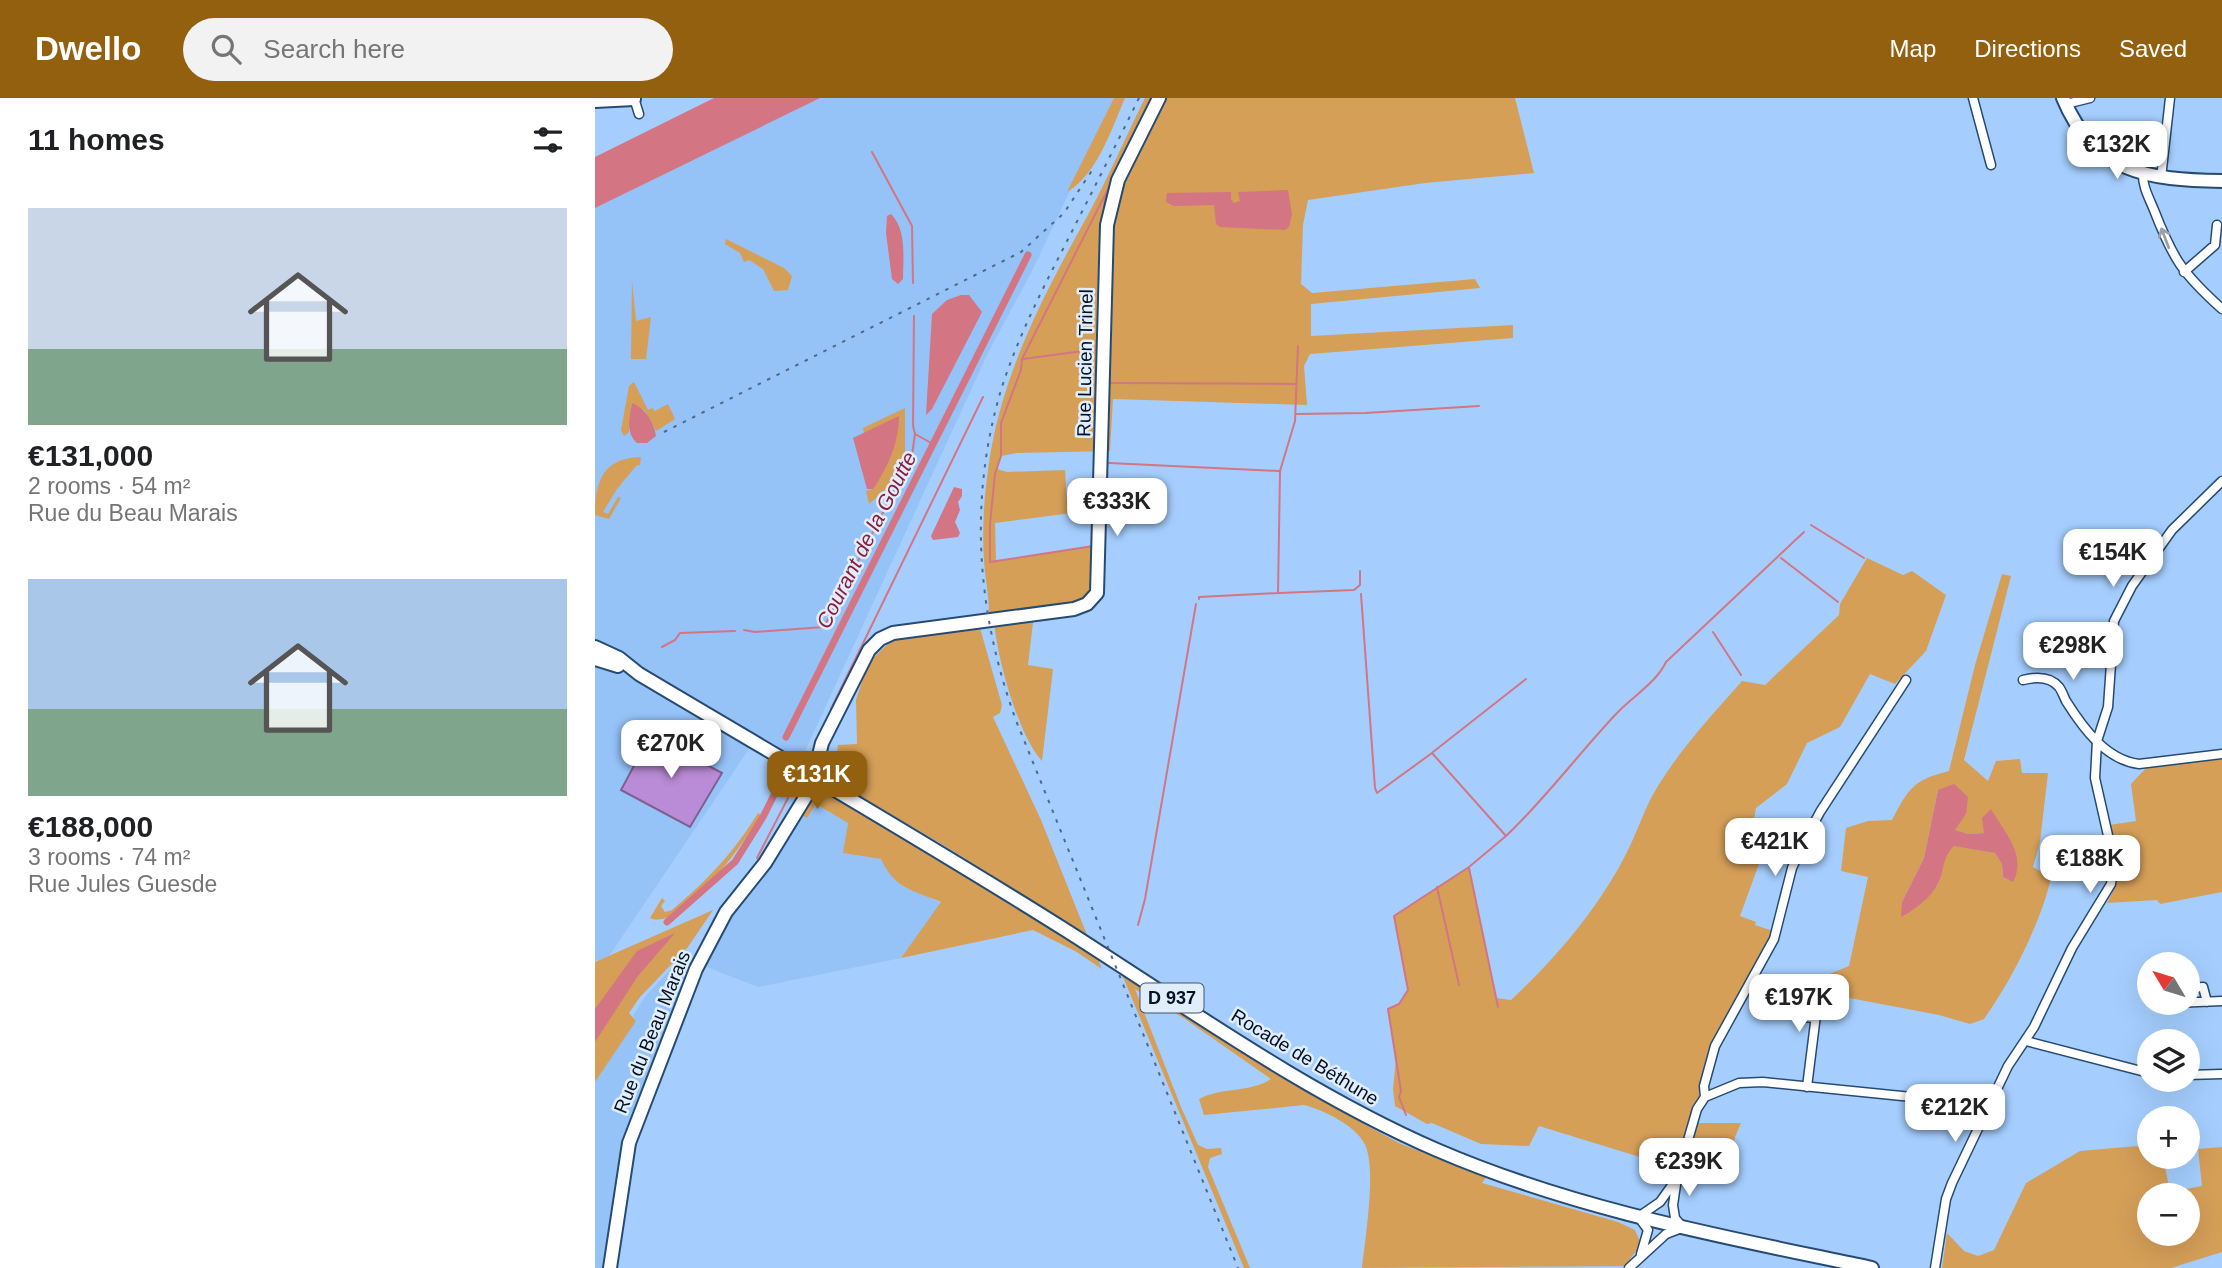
<!DOCTYPE html>
<meta charset="utf-8">
<style>
:root{--surface:#fff;--page:#f2f2f2;--text:#202124;--muted:#757577;--accent:#92600f}
body{margin:0;font-family:Helvetica,sans-serif;background:var(--page);color:var(--text);height:100vh;display:flex;flex-direction:column;font-size:26px;white-space:nowrap}
*{box-sizing:border-box;margin:0}
p{font-size:23px;color:var(--muted)}
.icon{flex:none;width:38px;height:38px;fill:none;stroke:currentColor;stroke-width:2;stroke-linecap:round;stroke-linejoin:round}
.map{position:relative;flex:1;overflow:hidden}
.drawer{display:flex;flex-direction:column;background:var(--surface);width:595px}
.drawer>*{flex:none}
.needle{width:46px;rotate:308deg}
.buttons{position:absolute;left:1542px;top:854px;display:grid;gap:14px}
.buttons a{display:grid;place-items:center;width:63px;height:63px;border-radius:50%;background:var(--surface);box-shadow:0 7px 28px #0002;font-size:35px}
.price{position:absolute;translate:-50% -60px;padding:0 16px;border-radius:14px;background:#fff;color:#222;font-size:23px;line-height:46px;filter:drop-shadow(0 2px 4px #0008)}
.price::after{content:'';position:absolute;left:50%;top:42px;width:21px;height:16px;margin-left:-10px;background:inherit;clip-path:polygon(0 0,100% 0,50% 100%)}
.price.current{background:var(--accent);color:#fff}
ul{padding:0;list-style:none}
li{display:grid;align-content:center;gap:14px;height:371px;padding:0 28px}
li span{display:grid;place-items:center;height:217px;border-radius:0px;color:#555}
li>.icon{margin-inline-start:auto}
span .icon{width:126px;height:126px;fill:#fffc;stroke-width:1}
li b{font-size:30px}
h2{display:flex;justify-content:space-between;align-items:center;height:84px;padding:0 28px;font-size:30px}
header{display:flex;align-items:center;gap:42px;box-sizing:border-box;height:98px;padding:0 35px;background:var(--accent);color:#fff}
header strong{font-size:33px}
nav{display:flex;gap:38px;margin-inline-start:auto;font-size:24px}
.search{width:490px;height:63px;background:var(--page);display:flex;align-items:center;gap:18px;box-sizing:border-box;padding:0 24px;border-radius:38px;color:var(--muted);font-size:26px}
main{display:flex;flex:1;min-height:0}
.map>svg:first-child{display:block}
.built{fill:#95c2f7}
.green{fill:#d59f58;fill-rule:evenodd}
.water{fill:#d37582}
.lines{fill:none;stroke-linecap:round;stroke-linejoin:round}
.stream{stroke:#d37582;stroke-width:2}
.canal{stroke:#d37582;stroke-width:7}
.building{fill:#ba8bd6;stroke:#7e6090;stroke-width:2}
.street-casing{stroke:#264b73;stroke-width:11}
.secondary-casing{stroke:#264b73;stroke-width:16}
.primary-casing{stroke:#264b73;stroke-width:16}
.street{stroke:#fff;stroke-width:8}
.secondary{stroke:#fff;stroke-width:12}
.primary{stroke:#fff;stroke-width:12}
.rail{stroke:#4f6a89;stroke-width:2;stroke-dasharray:3.5 7;stroke-linecap:butt}
.oneway{stroke:#9ba0a7}
.labels{text-anchor:middle;dominant-baseline:central;stroke-width:5;stroke-linejoin:round;paint-order:stroke}
.shield{fill:#e0edfb;stroke:#465464;stroke-width:2}
.shield-label{font-size:18px;font-weight:bold;fill:#041223}
.street-label{font-size:19px;fill:#041223;stroke:#e0edfb}
.water-label{font-size:21px;font-style:italic;fill:#8d1c38;stroke:#e0edfb}
</style>
<header>
<strong>Dwello</strong>
<div class="search"><svg class="icon" aria-label="search" viewBox="0 0 24 24"><circle cx="10" cy="10" r="6"/><path d="M15 15l6 6"/></svg>Search here</div>
<nav><a>Map</a><a>Directions</a><a>Saved</a></nav>
</header>
<main>
<section class="drawer">
<h2>11 homes<svg class="icon" aria-label="filters" viewBox="0 0 24 24"><path d="M4 7h16M4 17h16"/><circle cx="9" cy="7" r="2"/><circle cx="15" cy="17" r="2"/></svg></h2>
<ul>
<li><span style="background:linear-gradient(#c9d6e8 65%,#7fa58c 0)"><svg class="icon" aria-label="home" viewBox="0 0 24 24"><path d="M3 11l9-7 9 7M6 9v11h12V9"/></svg></span><div><b>€131,000</b><p>2 rooms · 54 m²</p><p>Rue du Beau Marais</p></div></li>
<li><span style="background:linear-gradient(#a9c7e8 60%,#7fa58c 0)"><svg class="icon" aria-label="home" viewBox="0 0 24 24"><path d="M3 11l9-7 9 7M6 9v11h12V9"/></svg></span><div><b>€188,000</b><p>3 rooms · 74 m²</p><p>Rue Jules Guesde</p></div></li>
</ul>
</section>
<div class="map">
<svg width="1627" height="1170" viewBox="0 0 1627 1170">
<rect width="100%" height="100%" fill="#a5cefe"/>
<path class="built" d="M 223,0 L 519,0 L 437,173 L 393,255 L 200,675 L 156,648 L 14,858 L 0,863 L 0,110 Z
M 221,706 L 253,725 L 249,755 L 286,761 L 309,789 L 346,805 L 306,860 L 163,889 L 104,866 L 201,714 Z
M 87,859 L 101,871 L 42,1017 L 15,1170 L 0,1170 L 0,984 L 41,923 L 38,918 L 50,899 Z"/>
<path class="green" d="M 519,0 L 530,0 C 517,30 502,77 472,94 Z
M 550,0 L 920,0 L 939,75 L 830,85 L 713,102 L 708,127 L 706,186 L 717,195 L 880,181 L 885,190 L 716,206 L 716,238 L 918,227 L 918,240 L 715,256 L 709,268 L 712,307 L 518,301 L 515,353 L 422,355 L 406,358 L 402,371 L 412,374 L 470,372 L 472,405 L 500,403 L 500,412 L 400,425 L 401,463 L 499,448 L 497,492 L 483,504 L 394,515 C 394,497 390,480 389,462 C 387,432 389,401 393,372 C 405,278 449,196 494,115 C 514,78 531,38 550,0 Z
M 131,141 L 189,170 L 197,178 L 193,192 L 179,193 L 168,171 L 154,162 L 149,164 L 145,155 L 130,146 Z
M 37,182 L 41,223 L 56,219 L 51,261 L 36,261 Z
M 39,284 L 53,312 L 57,310 L 60,313 L 73,306 L 80,321 L 61,333 L 50,313 L 37,305 L 34,334 L 29,338 L 26,332 L 34,288 Z
M 310,310 L 310,360 L 291,391 L 274,406 L 271,393 L 278,391 L 304,319 L 269,335 L 268,330 Z
M 46,359 L 45,367 L 41,368 L 22,391 L 8,414 L 13,416 L 23,399 L 26,400 L 14,421 L 0,417 C 0,383 8,360 46,359 Z
M 1272,460 L 1308,477 L 1317,473 L 1351,497 L 1331,553 L 1300,586 L 1275,576 L 1245,629 L 1212,645 L 1192,686 L 1161,710 L 1153,756 L 1165,763 L 1145,818 L 1161,824 L 1160,827 L 1181,834 L 1120,948 L 1110,999 L 1099,1025 L 1146,1025 L 1140,1039 L 1138,1059 L 1088,1058 L 1084,1071 L 944,1028 L 934,1048 L 886,1046 L 837,1025 L 832,1026 L 800,1008 L 798,991 L 801,961 L 793,911 L 804,906 L 813,892 L 799,818 L 874,769 L 901,900 L 916,902 C 961,860 1003,811 1031,756 C 1043,733 1050,708 1063,688 C 1087,649 1117,617 1147,583 L 1170,587 L 1244,517 L 1245,506 Z
M 1407,476 L 1416,478 L 1369,662 L 1393,683 L 1401,663 L 1425,661 L 1427,675 L 1453,675 L 1445,744 L 1438,769 L 1456,779 C 1447,823 1415,885 1389,921 L 1375,926 L 1344,917 L 1228,895 L 1230,878 L 1254,868 L 1273,779 L 1246,773 L 1251,730 L 1273,723 L 1297,722 C 1314,690 1318,682 1354,673 L 1380,567 ZM 1343,692 L 1371,716 L 1359,732 L 1373,736 L 1389,735 L 1417,783 L 1408,779 L 1407,766 L 1400,755 L 1359,747 L 1351,755 L 1342,788 L 1307,804 L 1329,760 Z
M 439,516 L 433,567 L 458,571 L 447,663 C 423,637 401,557 399,521 Z
M 385,530 L 407,607 L 405,615 L 398,619 L 446,722 L 492,837 L 345,745 L 230,678 L 229,655 L 242,656 L 243,647 L 262,646 L 261,602 L 273,565 L 298,541 Z
M 1627,661 L 1627,794 L 1565,806 L 1562,802 L 1512,805 C 1528,779 1519,756 1514,727 L 1541,723 L 1536,686 L 1552,669 Z
M 223,696 C 250,699 276,720 299,734 C 368,775 435,818 503,861 L 507,871 L 480,853 L 438,832 L 306,860 L 346,804 C 317,792 300,791 286,761 L 248,755 L 253,725 L 221,706 L 212,720 L 206,717 L 214,703 Z
M 163,715 L 166,717 C 152,740 87,835 55,820 L 67,800 L 70,803 L 66,808 L 70,814 L 77,812 C 112,783 139,754 163,715 Z
M 118,812 L 93,849 L 45,899 L 34,915 L 41,923 L 0,984 L 0,864 Z
M 526,874 L 649,954 L 778,1031 L 806,1046 L 891,1079 L 887,1085 L 1023,1124 L 1040,1132 L 1046,1146 L 1033,1164 L 1036,1168 L 767,1170 C 770,1141 781,1075 771,1049 C 764,1029 729,1012 709,1007 L 609,1017 L 604,1001 C 626,989 655,995 676,981 L 590,921 L 540,891 L 586,1009 L 603,1047 L 612,1051 L 626,1050 L 627,1056 L 615,1060 L 613,1069 L 655,1170 L 649,1170 Z
M 1554,1047 L 1554,1059 L 1568,1059 L 1575,1094 L 1607,1088 L 1603,1051 L 1627,1049 L 1627,1154 L 1576,1170 L 1347,1170 L 1352,1135 L 1369,1153 L 1383,1158 L 1399,1152 L 1431,1085 L 1485,1053 ZM 1554,1097 L 1592,1097 L 1592,1136 L 1554,1136 Z"/>
<path class="water" d="M 119,0 L 225,0 L 0,110 L 0,59 Z
M 693,92 L 697,117 L 694,129 L 690,132 L 625,129 L 621,126 L 619,107 L 579,108 L 571,104 L 572,95 L 636,94 L 636,101 L 639,105 L 645,103 L 643,94 Z
M 296,116 C 312,132 308,160 308,181 L 303,186 L 297,181 L 291,135 L 292,118 Z
M 366,197 L 374,197 L 387,214 L 337,311 L 331,317 L 337,216 L 352,202 Z
M 37,305 C 50,310 59,324 61,338 L 52,345 L 42,345 C 30,334 35,319 37,305 Z
M 304,318 C 304,345 293,369 278,391 L 272,391 L 258,340 Z
M 359,389 L 367,391 L 367,398 L 363,404 L 365,412 L 360,424 L 365,435 L 363,439 L 338,442 L 336,438 Z
M 1359,686 L 1373,699 L 1371,716 L 1360,732 L 1373,736 L 1389,735 L 1387,720 L 1396,711 C 1410,735 1432,757 1418,784 L 1408,779 L 1407,766 L 1400,755 L 1359,748 C 1346,760 1350,775 1341,789 C 1333,802 1319,812 1306,819 L 1307,804 L 1329,760 L 1343,692 Z
M 80,835 L 43,878 L 0,944 L 0,911 L 42,853 Z"/>
<g class="lines">
<path class="stream" d="M 277,54 L 317,128 L 318,185
M 509,114 L 510,98
M 319,218 L 318,328 L 320,336 L 338,346
M 428,261 L 503,251
M 514,285 L 701,286
M 701,316 L 770,315 L 884,308
M 514,365 L 684,373
M 1216,427 L 1269,460
M 498,448 L 395,464 L 395,426 L 400,376 L 406,358 L 406,325 L 426,272 L 427,261 L 516,85
M 1186,460 L 1243,504
M 684,495 L 759,492 L 765,487 L 765,473
M 766,496 L 780,690 L 782,695 L 837,655 L 911,738 L 874,769 L 799,818 L 813,892 L 804,906 L 793,911 L 806,993 L 804,999 L 811,1017
M 604,501 L 604,499 L 683,495 L 685,373 L 700,323 L 703,248
M 149,532 L 160,534 L 229,529 L 303,385 L 317,357 L 320,336
M 1118,534 L 1146,577
M 67,549 L 80,542 L 85,535 L 140,533
M 236,611 L 388,299
M 838,654 L 931,581
M 912,737 C 952,699 984,655 1022,615 C 1038,598 1061,585 1071,564 L 1209,434
M 162,760 L 193,700
M 874,770 L 903,909
M 842,789 L 864,887
M 543,827 L 550,801 L 601,506"/>
<path class="canal" d="M 191,639 L 433,157
M 72,824 L 140,764 L 168,719 L 187,681"/>
</g>
<path class="building" d="M 56,636 L 76,645 L 77,643 L 99,656 L 97,659 L 127,675 L 95,729 L 26,692 Z"/>
<g class="lines">
<defs>
<path id="street" d="M 39,0 L 44,16
M 1378,0 L 1396,67
M 1471,6 L 1495,0
M 1548,75 C 1547,87 1554,100 1559,112 C 1578,161 1587,175 1627,211
M 1566,80 L 1575,0
M 1589,174 L 1620,147 L 1622,127
M 1428,582 C 1440,579 1455,578 1464,589 C 1467,593 1469,599 1471,603 C 1488,630 1511,662 1544,666 L 1627,656
M 1592,890 L 1608,889 L 1612,904
M 1579,905 L 1627,903
M 1205,919 L 1221,920
M 1431,943 L 1554,975
M 1592,977 L 1627,976
M 1212,989 L 1225,885
M 1110,999 L 1144,985 L 1168,984 L 1396,1007
M 1046,1117 L 1065,1104 L 1080,1083
M 1045,1121 L 1053,1132 L 1046,1156
M 1086,1127 L 1080,1120 L 1078,1107 L 1082,1080 L 1102,1011 L 1110,999 L 1109,988 L 1120,948 L 1179,841 L 1197,770 L 1207,748 L 1225,714 L 1311,582
M 1034,1170 L 1071,1136 L 1084,1131
M 1340,1170 L 1351,1101 L 1357,1085 L 1413,968 L 1439,929 L 1477,850 L 1516,786 L 1519,764 L 1500,680 L 1502,643 L 1513,609 L 1519,523 L 1537,488 L 1577,432 L 1627,383"/>
<path id="secondary" d="M 1468,0 C 1499,75 1553,82 1627,83
M 0,3 L 39,1
M 15,1170 L 34,1045 L 101,871 L 131,814 L 170,765 L 216,690 L 227,645 L 274,552 L 285,541 L 298,535 L 479,511 L 492,506 L 502,495 L 512,127 L 523,82 L 564,0"/>
<path id="primary" d="M 0,549 L 24,560 L 44,576 C 187,661 331,744 472,833 C 593,910 711,995 842,1052 C 981,1112 1130,1139 1277,1170
M 0,561 L 23,568"/>
</defs>
<use href="#street" class="street-casing"/>
<use href="#secondary" class="secondary-casing"/>
<use href="#primary" class="primary-casing"/>
<use href="#street" class="street"/>
<use href="#secondary" class="secondary"/>
<use href="#primary" class="primary"/>
<path class="rail" d="M 544,0 C 520,49 495,98 470,147 C 446,194 422,241 406,292 C 373,403 382,517 422,625 L 643,1170
M 69,334 L 426,154 L 469,115 L 498,71"/>
</g>
<defs><path id="oneway-shaft" d="M-6 0H5M1.5-3L5.5 0L1.5 3" fill="none" stroke-width="1.6" stroke-linecap="round" stroke-linejoin="round" transform="scale(1.75)"/></defs>
<use class="oneway" href="#oneway-shaft" transform="translate(1570 140) rotate(-111)"/>
<g class="labels">
<rect class="shield" x="545.5" y="885.5" width="63" height="29" rx="5"/>
<g class="shield-label">
<text x="577" y="900">D 937</text>
</g>
<g class="street-label">
<text transform="translate(490 265) rotate(-89)">Rue Lucien Trinel</text>
<text transform="translate(57 934) rotate(-68)">Rue du Beau Marais</text>
<text transform="translate(710 959) rotate(31)">Rocade de Béthune</text>
</g>
<g class="water-label">
<text transform="translate(271 442) rotate(-63)">Courant de la Goutte</text>
</g>
</g>
</svg>
<div class="buttons">
<a><svg class="needle" viewBox="-14 -14 28 28"><path d="M0-13l5 13h-10z" fill="#e53935"/><path d="M0 13l5-13h-10z" fill="#757577"/></svg></a>
<a><svg class="icon" aria-label="layers" viewBox="0 0 24 24"><path d="M12 4l9 5-9 5-9-5zM3 14l9 5 9-5"/></svg></a>
<a>+</a>
<a>−</a>
</div>
<b class="price" style="left:1522px;top:83px">€132K</b>
<b class="price" style="left:522px;top:440px">€333K</b>
<b class="price" style="left:1518px;top:491px">€154K</b>
<b class="price" style="left:1478px;top:584px">€298K</b>
<b class="price" style="left:76px;top:682px">€270K</b>
<b class="price current" style="left:222px;top:713px">€131K</b>
<b class="price" style="left:1180px;top:780px">€421K</b>
<b class="price" style="left:1495px;top:797px">€188K</b>
<b class="price" style="left:1204px;top:936px">€197K</b>
<b class="price" style="left:1360px;top:1046px">€212K</b>
<b class="price" style="left:1094px;top:1100px">€239K</b>
</div>
</main>
